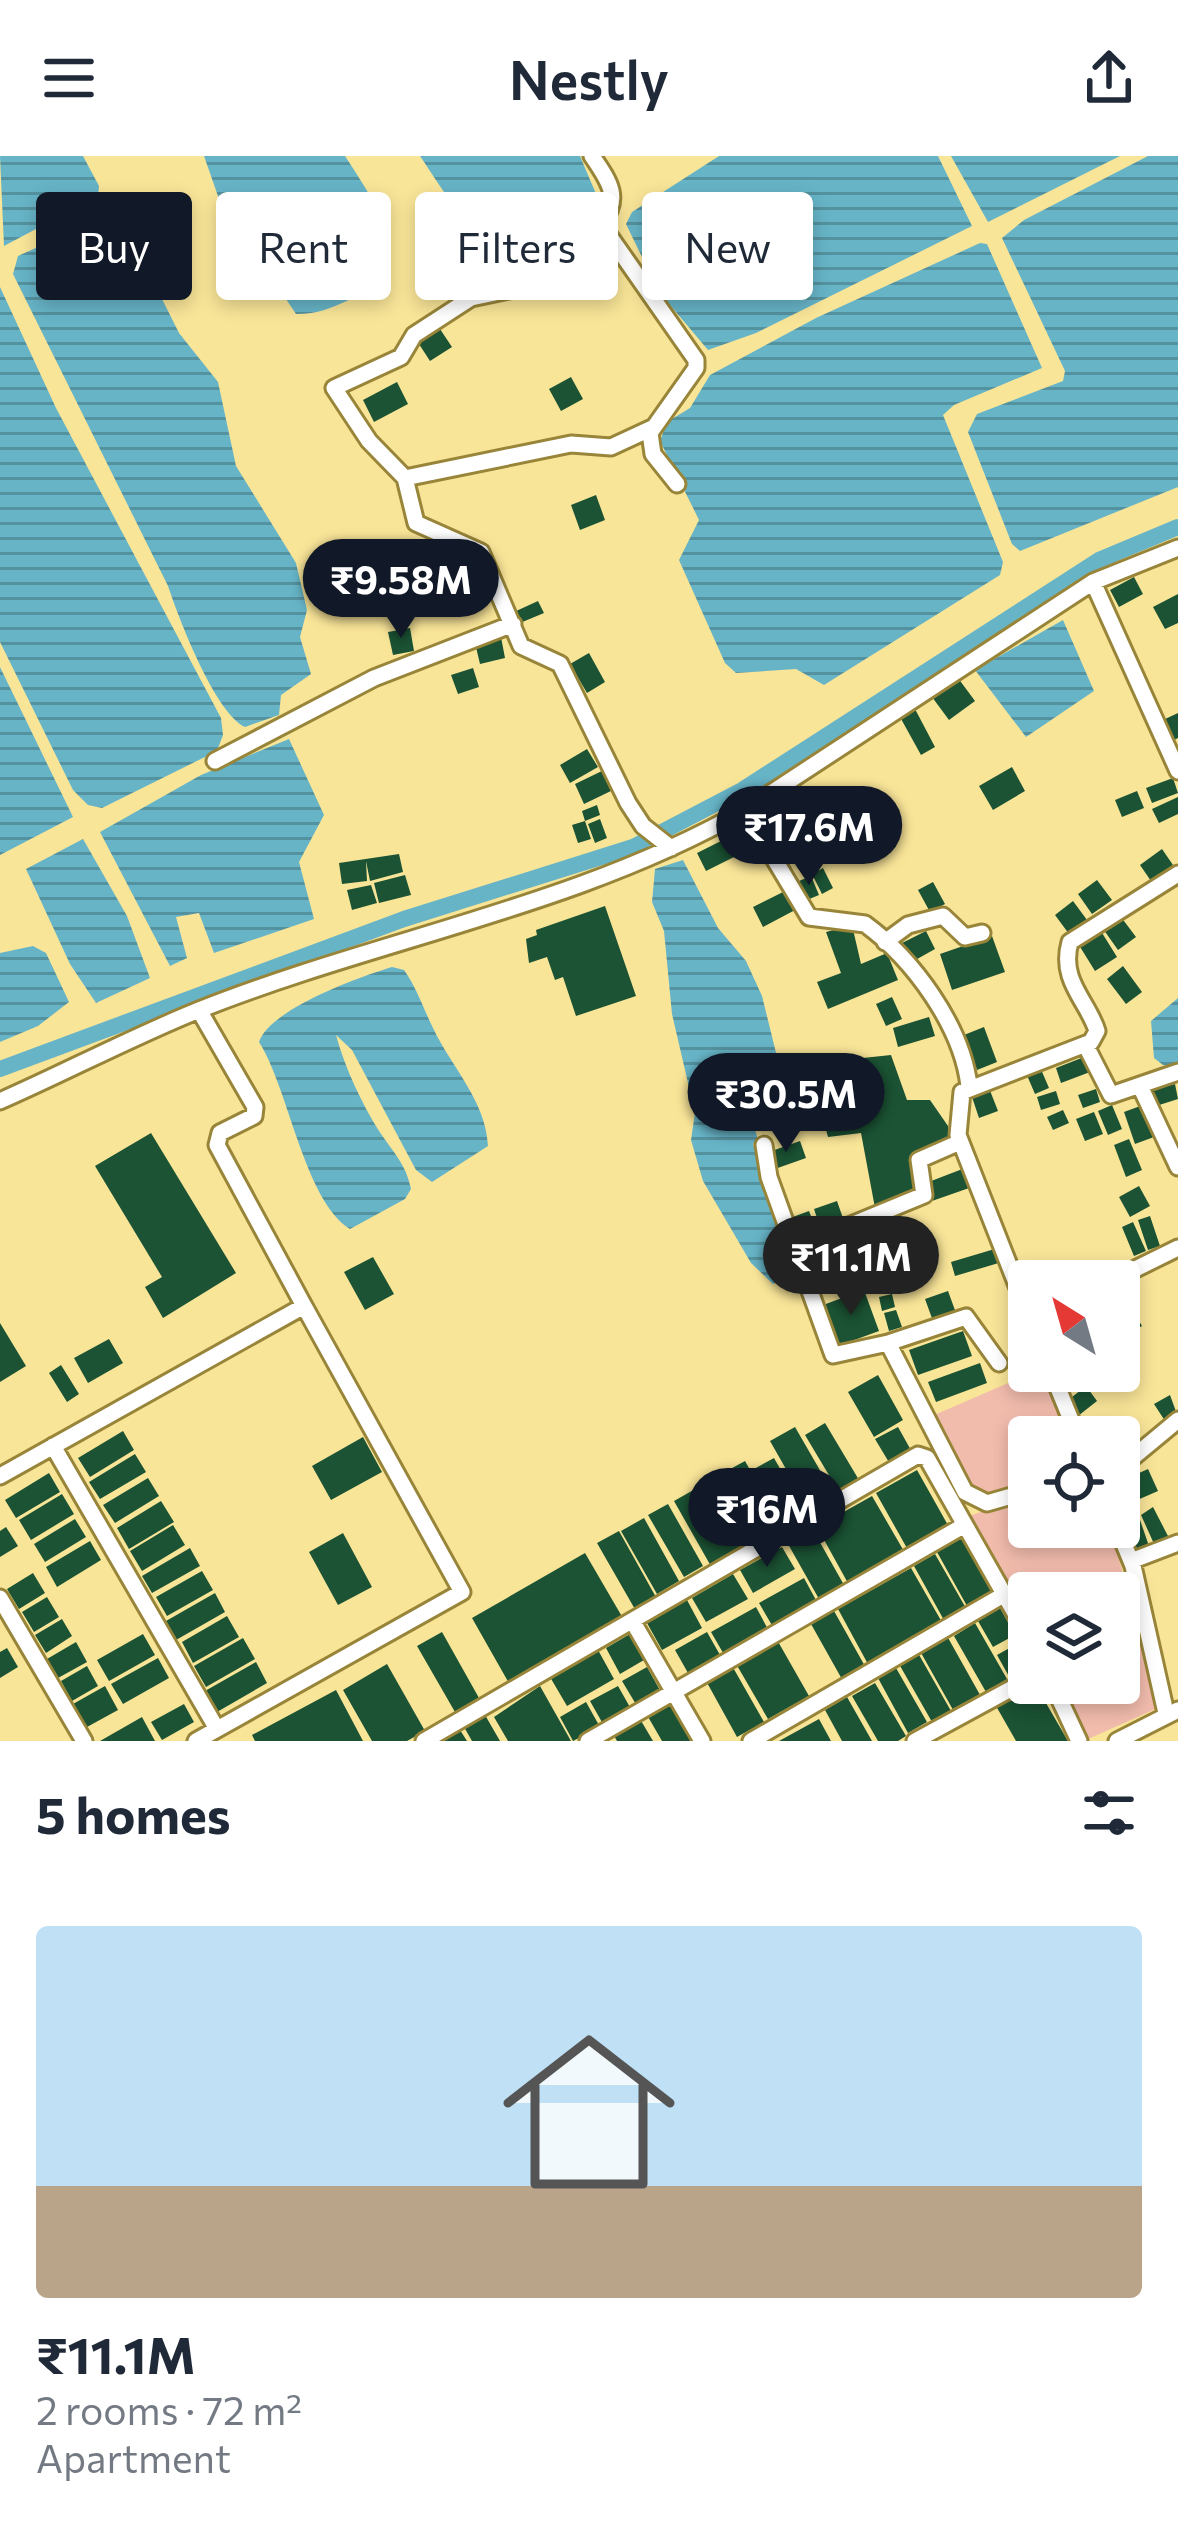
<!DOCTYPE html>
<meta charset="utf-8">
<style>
:root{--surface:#fff;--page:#f6f6f7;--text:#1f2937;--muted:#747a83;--line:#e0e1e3;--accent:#111827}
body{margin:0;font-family:Commissioner,sans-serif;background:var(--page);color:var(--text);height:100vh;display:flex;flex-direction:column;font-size:45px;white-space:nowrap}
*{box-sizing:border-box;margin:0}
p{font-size:39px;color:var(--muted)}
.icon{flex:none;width:66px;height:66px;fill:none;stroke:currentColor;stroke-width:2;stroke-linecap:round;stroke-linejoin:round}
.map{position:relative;height:1585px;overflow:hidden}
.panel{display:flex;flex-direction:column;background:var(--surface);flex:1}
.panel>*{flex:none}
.hud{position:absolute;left:36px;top:36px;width:1107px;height:108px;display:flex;gap:24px}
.needle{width:78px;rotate:323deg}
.buttons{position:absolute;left:1008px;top:1104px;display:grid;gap:24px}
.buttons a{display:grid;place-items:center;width:132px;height:132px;border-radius:12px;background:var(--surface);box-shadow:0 6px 18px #0003;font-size:60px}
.price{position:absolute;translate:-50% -102px;padding:0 27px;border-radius:42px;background:var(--accent);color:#fff;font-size:39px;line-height:78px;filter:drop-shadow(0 3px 6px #0008)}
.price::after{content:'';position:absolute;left:50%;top:72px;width:36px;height:27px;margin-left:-18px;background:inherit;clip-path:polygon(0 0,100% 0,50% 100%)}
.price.selected{background:#222;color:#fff}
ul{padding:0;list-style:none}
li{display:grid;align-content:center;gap:24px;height:636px;padding:0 36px}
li+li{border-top:3px solid var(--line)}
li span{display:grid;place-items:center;height:372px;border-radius:12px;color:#555}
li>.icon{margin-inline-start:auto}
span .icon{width:216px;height:216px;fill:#fffc;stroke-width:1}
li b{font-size:51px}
h2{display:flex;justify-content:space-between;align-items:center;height:144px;padding:0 36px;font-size:51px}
.chip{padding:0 42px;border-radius:12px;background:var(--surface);box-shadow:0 6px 18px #0003;font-size:42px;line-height:108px}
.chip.selected{background:var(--accent);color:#fff}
header{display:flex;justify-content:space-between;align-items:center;height:156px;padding:0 36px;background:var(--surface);font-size:54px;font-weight:600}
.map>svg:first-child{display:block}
.green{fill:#f2bcad}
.water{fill:url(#water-rules)}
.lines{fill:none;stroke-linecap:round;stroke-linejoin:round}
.canal{stroke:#67b4c7;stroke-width:16}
.building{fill:#1b5334}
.minor-casing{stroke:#988539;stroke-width:21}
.minor{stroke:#fff;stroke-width:15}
</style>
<header><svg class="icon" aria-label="menu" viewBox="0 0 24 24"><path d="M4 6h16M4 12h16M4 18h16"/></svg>Nestly<svg class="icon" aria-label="share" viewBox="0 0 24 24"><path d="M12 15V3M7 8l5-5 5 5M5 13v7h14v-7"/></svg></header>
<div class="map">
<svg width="1178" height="1585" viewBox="0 0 1178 1585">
<defs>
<pattern id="water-rules" width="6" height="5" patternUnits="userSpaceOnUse" patternTransform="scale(3)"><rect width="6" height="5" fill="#67b4c7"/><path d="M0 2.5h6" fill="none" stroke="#55929f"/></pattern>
</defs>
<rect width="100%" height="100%" fill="#f9e598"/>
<path class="green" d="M 1036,1215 L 1044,1215 L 1071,1281 L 1029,1281 L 1029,1326 L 991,1340 L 976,1337 L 932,1260 Z
M 1029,1340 L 1029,1371 L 1110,1371 L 1160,1551 L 1088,1583 L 1060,1527 L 1119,1527 L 1119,1437 L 1029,1437 L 1029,1468 L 966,1361 Z"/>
<path class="water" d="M 0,0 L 83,0 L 99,30 L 98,40 L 4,90 Z
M 204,0 L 345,0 C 376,48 422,111 351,143 C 331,152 318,158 296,158 L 219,43 Z
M 420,0 L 580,0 L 602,52 C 591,68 575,76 559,86 C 494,126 452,47 420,0 Z
M 719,0 L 938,0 L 972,70 L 756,177 L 708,194 L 659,136 L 626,68 L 632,56 Z
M 951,0 L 1120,0 L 988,66 Z
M 1148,0 L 1178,0 L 1178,331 L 1020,395 L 1012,388 L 968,276 L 977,258 L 1063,225 L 1065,215 L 1002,82 L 1024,64 Z
M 109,59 L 122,63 L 179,177 L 218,226 L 236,310 L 296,407 L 307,454 L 300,481 L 311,518 L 281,539 L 279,559 L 245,571 C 215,557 179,463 168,430 L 13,118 L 18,100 Z
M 980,87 L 987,88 L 1042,212 L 954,249 L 943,259 L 1003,406 L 1000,419 L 824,529 L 796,513 L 736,517 L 725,507 L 679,404 L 699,364 L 660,285 L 667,266 L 690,252 L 710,219 L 816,162 Z
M 0,131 L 56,252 L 221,562 L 223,579 L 217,595 L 102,652 L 88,649 L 73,634 L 0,486 Z
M 1063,464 L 1094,535 L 1026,581 L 975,514 Z
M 0,511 L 73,661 L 0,699 Z
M 289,583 L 324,659 L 299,706 L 314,763 L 214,797 L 199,757 L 176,761 L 187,802 L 170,810 L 100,676 L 201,619 Z
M 83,683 L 127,760 L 150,822 L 96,847 L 70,808 L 26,713 Z
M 683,704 L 718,772 L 746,805 L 762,840 L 784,929 L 780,937 L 747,950 L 758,983 L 753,988 L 796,1115 L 773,1128 L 751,1107 L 703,1025 L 691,984 L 695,957 L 672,858 L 664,775 L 652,746 L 655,713 Z
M 33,790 L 46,797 L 69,846 L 38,870 L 0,886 L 0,797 Z
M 392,811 L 404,814 C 417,832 423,852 433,872 C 452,912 486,945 488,990 L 432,1026 L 416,1014 L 352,894 L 336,879 C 345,912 361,946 379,975 C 393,996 406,1008 411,1033 L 405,1043 L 350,1073 C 304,1044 289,933 259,886 C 270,853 359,821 392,811 Z
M 1178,842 L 1178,909 L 1163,909 L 1154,902 L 1151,865 Z"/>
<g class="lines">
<path class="canal" d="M 0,913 L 404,763 L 633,691 L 742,634 L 1099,404 L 1178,371"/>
</g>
<path class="building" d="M 438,170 L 452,191 L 430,205 L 417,185 Z
M 571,221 L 583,243 L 561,255 L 549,233 Z
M 397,226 L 408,248 L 374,266 L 363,244 Z
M 596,339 L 605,364 L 580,374 L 571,349 Z
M 1134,421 L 1143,438 L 1119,451 L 1110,434 Z
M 1178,438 L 1178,467 L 1165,473 L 1153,451 Z
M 538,445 L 544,457 L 520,467 L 514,456 Z
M 410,472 L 414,495 L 393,499 L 388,476 Z
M 501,481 L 505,502 L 480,508 L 475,487 Z
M 589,497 L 605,526 L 587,537 L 570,508 Z
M 473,512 L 479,531 L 458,538 L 451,519 Z
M 958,522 L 975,545 L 949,564 L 932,541 Z
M 915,553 L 935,591 L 921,599 L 900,561 Z
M 1178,557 L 1178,582 L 1172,585 L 1163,564 Z
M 587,593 L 598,611 L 570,627 L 560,609 Z
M 1012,611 L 1025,635 L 993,654 L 979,630 Z
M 604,614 L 613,634 L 584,648 L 575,628 Z
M 1173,622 L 1178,637 L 1152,647 L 1146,632 Z
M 1137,635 L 1144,652 L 1122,661 L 1115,644 Z
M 1178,641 L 1178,658 L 1159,667 L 1152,653 Z
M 597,649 L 600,659 L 585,665 L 582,655 Z
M 600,663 L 607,682 L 595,687 L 588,668 Z
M 882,663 L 890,680 L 874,687 L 866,669 Z
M 585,665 L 591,683 L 578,687 L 572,669 Z
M 749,671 L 758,689 L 706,715 L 697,697 Z
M 1162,693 L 1173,709 L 1151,725 L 1140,709 Z
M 399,698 L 403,716 L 370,725 L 366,705 L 367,725 L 342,728 L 339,707 Z
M 823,712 L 833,732 L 822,738 L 812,718 Z
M 405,719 L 411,739 L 379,747 L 374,727 Z
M 811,720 L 819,739 L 807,744 L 799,725 Z
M 1097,724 L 1112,744 L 1092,758 L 1078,738 Z
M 933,726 L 945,748 L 930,756 L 918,734 Z
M 371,729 L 377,747 L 352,754 L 347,734 Z
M 787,734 L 797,753 L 763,771 L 753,751 Z
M 1073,745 L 1090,768 L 1072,782 L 1055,759 Z
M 605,750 L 636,840 L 576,860 L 563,821 L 555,824 L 547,801 L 529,807 L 526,783 L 537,779 L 536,774 Z
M 1118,757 L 1136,781 L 1118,794 L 1101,770 Z
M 852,769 L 861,808 L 887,797 L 898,824 L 828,853 L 817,826 L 841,817 L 826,776 Z
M 1099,772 L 1117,801 L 1095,815 L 1077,786 Z
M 926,775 L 935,793 L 910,807 L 900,788 Z
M 992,780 L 1005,816 L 952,834 L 940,798 Z
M 1123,810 L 1142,836 L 1126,848 L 1107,823 Z
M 892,841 L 902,863 L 886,870 L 876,848 Z
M 929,861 L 935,880 L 898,891 L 893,872 Z
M 984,871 L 997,906 L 977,914 L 964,879 Z
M 891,899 L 907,944 L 930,944 L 948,970 L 948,988 L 911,1004 L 920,1037 L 875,1052 L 861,977 L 828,981 L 815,934 L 821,964 L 802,969 L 794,941 L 814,930 L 816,907 Z
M 1084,901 L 1090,916 L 1061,927 L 1056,912 Z
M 1040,911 L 1049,932 L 1035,938 L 1026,917 Z
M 1175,928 L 1178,943 L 1153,951 L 1148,935 Z
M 989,932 L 998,955 L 979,962 L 971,938 Z
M 1096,933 L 1100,946 L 1083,952 L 1078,939 Z
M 1056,935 L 1060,948 L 1041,954 L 1037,941 Z
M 793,945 L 800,973 L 783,977 L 780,948 Z
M 1112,949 L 1122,973 L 1108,979 L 1098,955 Z
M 1143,949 L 1154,981 L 1135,988 L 1124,956 Z
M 1063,954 L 1069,967 L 1053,974 L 1047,961 Z
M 1094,956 L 1103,978 L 1085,985 L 1076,963 Z
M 151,977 L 236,1117 L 163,1162 L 145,1131 L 162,1121 L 95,1010 Z
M 1129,983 L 1142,1014 L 1126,1021 L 1114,989 Z
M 800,985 L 806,1002 L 772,1014 L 766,997 Z
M 965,1012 L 972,1031 L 932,1045 L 926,1027 Z
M 1139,1030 L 1150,1050 L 1130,1061 L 1119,1041 Z
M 837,1045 L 845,1068 L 822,1077 L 814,1053 Z
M 809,1055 L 817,1075 L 798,1082 L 790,1062 Z
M 1150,1060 L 1160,1090 L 1148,1094 L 1138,1064 Z
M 1133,1066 L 1146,1095 L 1134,1100 L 1122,1071 Z
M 824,1090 L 831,1109 L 810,1117 L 803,1097 Z
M 998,1092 L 1002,1106 L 955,1120 L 951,1106 Z
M 373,1101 L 394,1138 L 365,1154 L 344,1116 Z
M 909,1108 L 916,1130 L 890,1137 L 890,1114 Z
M 864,1134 L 879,1175 L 838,1190 L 823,1149 Z
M 948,1135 L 956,1157 L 933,1165 L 925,1143 Z
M 892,1138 L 895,1151 L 882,1155 L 879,1141 Z
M 896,1154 L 902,1171 L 889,1175 L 884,1157 Z
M 1133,1155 L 1142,1170 L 1119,1183 L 1119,1163 Z
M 0,1167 L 26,1210 L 0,1226 Z
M 963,1175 L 972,1200 L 918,1219 L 909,1194 Z
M 109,1183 L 123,1207 L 88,1227 L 74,1202 Z
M 980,1207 L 987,1227 L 936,1246 L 928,1226 Z
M 61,1209 L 79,1238 L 67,1246 L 49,1217 Z
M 1057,1215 L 1075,1215 L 1080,1224 L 1066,1231 Z
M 878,1219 L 903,1264 L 874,1281 L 848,1236 Z
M 1086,1230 L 1097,1245 L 1078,1260 L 1067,1245 Z
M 1170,1239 L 1178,1261 L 1167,1268 L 1154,1248 Z
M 825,1267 L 859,1324 L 839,1336 L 805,1279 Z
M 795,1271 L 832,1335 L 807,1350 L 770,1285 Z
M 898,1271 L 912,1296 L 890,1308 L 875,1283 Z
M 123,1275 L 134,1294 L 90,1321 L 78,1302 Z
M 363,1281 L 382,1316 L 331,1344 L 312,1310 Z
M 135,1298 L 146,1316 L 100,1343 L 89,1326 Z
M 774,1302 L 798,1344 L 779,1355 L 754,1313 Z
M 745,1305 L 783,1372 L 761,1384 L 723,1317 Z
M 1148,1313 L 1158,1335 L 1119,1352 L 1119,1326 Z
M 917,1314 L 949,1371 L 908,1394 L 876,1337 Z
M 49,1317 L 60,1336 L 16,1362 L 5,1344 Z
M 720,1319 L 758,1386 L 712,1412 L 674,1345 Z
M 148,1322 L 159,1340 L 115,1367 L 103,1349 Z
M 62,1338 L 74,1358 L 31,1384 L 19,1364 Z
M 872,1340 L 905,1397 L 849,1429 L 817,1371 Z
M 161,1345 L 174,1366 L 129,1393 L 117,1372 Z
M 668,1348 L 703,1410 L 684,1421 L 648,1359 Z
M 1153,1351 L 1169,1382 L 1155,1390 L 1141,1359 Z
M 1139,1361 L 1150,1393 L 1134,1399 L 1123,1367 Z
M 644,1362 L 679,1425 L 657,1438 L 621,1375 Z
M 75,1363 L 86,1381 L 45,1406 L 34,1388 Z
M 173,1369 L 185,1389 L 142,1415 L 130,1395 Z
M 6,1371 L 18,1390 L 0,1401 L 0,1375 Z
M 813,1374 L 844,1429 L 819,1443 L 788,1388 Z
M 619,1375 L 657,1443 L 636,1455 L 597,1387 Z
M 343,1377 L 372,1431 L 338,1449 L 309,1396 Z
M 962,1382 L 993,1436 L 967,1450 L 937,1396 Z
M 90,1385 L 101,1404 L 57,1431 L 46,1411 Z
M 782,1391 L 795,1413 L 753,1437 L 740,1414 Z
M 190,1392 L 200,1410 L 152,1437 L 142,1420 Z
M 585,1397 L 624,1464 L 510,1529 L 472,1462 Z
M 935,1398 L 967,1454 L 945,1466 L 914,1410 Z
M 911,1412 L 943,1468 L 869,1510 L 838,1453 Z
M 202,1415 L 213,1434 L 167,1460 L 156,1441 Z
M 33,1417 L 45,1437 L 19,1453 L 7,1433 Z
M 733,1418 L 748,1443 L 706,1466 L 692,1442 Z
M 804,1422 L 817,1446 L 773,1471 L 759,1447 Z
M 215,1437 L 225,1456 L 176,1484 L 166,1465 Z
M 47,1441 L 59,1461 L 34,1476 L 22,1456 Z
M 687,1444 L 702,1472 L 662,1494 L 647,1467 Z
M 756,1451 L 770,1477 L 726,1502 L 711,1476 Z
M 1000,1452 L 1015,1479 L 993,1491 L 978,1465 Z
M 834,1455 L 866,1512 L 843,1525 L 811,1468 Z
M 227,1460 L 239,1481 L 193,1507 L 182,1486 Z
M 62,1463 L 72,1480 L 46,1497 L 35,1479 Z
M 975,1467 L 1007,1523 L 986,1536 L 954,1480 Z
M 442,1476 L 479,1542 L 455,1556 L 417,1490 Z
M 707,1476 L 724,1506 L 692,1524 L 675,1494 Z
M 143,1478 L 155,1499 L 109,1525 L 97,1504 Z
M 630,1478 L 644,1504 L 620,1518 L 606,1492 Z
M 947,1480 L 984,1546 L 957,1561 L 920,1495 Z
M 243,1482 L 255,1503 L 206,1531 L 194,1510 Z
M 776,1482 L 809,1540 L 768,1563 L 735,1506 Z
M 1022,1485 L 1029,1514 L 1011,1524 L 997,1499 Z
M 76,1486 L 87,1506 L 58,1522 L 47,1503 Z
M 7,1492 L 18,1511 L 0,1522 L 0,1496 Z
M 598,1494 L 614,1523 L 567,1550 L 550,1521 Z
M 918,1497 L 955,1562 L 936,1573 L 899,1508 Z
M 158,1502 L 169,1522 L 123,1548 L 111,1528 Z
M 256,1506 L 267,1527 L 217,1556 L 205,1535 Z
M 387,1508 L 425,1575 L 407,1585 L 372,1585 L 343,1534 Z
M 731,1508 L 764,1566 L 737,1581 L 705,1523 Z
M 87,1510 L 98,1530 L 72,1545 L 61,1525 Z
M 647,1511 L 661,1536 L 637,1550 L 622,1525 Z
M 896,1512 L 927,1566 L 908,1577 L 878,1522 Z
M 875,1527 L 906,1580 L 898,1585 L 878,1585 L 852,1540 Z
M 1035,1528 L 1068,1585 L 1016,1585 L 996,1550 Z
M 105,1530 L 118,1554 L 87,1571 L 73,1548 Z
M 540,1530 L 571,1585 L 508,1585 L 494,1561 Z
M 618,1530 L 631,1553 L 603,1568 L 590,1545 Z
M 336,1534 L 363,1585 L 255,1585 L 252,1579 Z
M 847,1541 L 872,1585 L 842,1585 L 825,1554 Z
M 670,1545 L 692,1585 L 662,1585 L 647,1559 Z
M 586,1546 L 600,1571 L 573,1585 L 560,1561 Z
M 184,1548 L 194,1566 L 162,1584 L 151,1566 Z
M 481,1552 L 500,1585 L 472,1585 L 460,1564 Z
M 142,1561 L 155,1585 L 100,1585 Z
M 640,1563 L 653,1585 L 617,1585 L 613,1578 Z
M 819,1563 L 831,1585 L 779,1585 Z
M 460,1574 L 467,1585 L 440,1585 Z"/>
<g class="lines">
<defs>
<path id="minor" d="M 592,0 C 609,25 622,42 601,68 L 509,134 L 471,142 L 414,179 L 401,201 L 334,232 L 369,285 L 405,322 L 416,367 L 481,396 L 521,490 L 560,508 L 628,647 L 643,670 L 671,692
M 601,68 L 696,204 L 696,212 L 650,277 L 653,298 L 677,328
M 405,322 L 571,288 L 611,291 L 652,272
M 1093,426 L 1178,615
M 215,605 L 374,522 L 513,468
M 885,786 L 908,769 L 943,760 L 965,781 L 982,777
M 1086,890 L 1111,939 L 1178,916
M 969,930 C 962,870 913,803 865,768 L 809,761 L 745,654 L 1093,426 L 1178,392
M 1140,930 L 1178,1011
M 0,945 C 66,916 132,881 199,854 C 380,782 575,751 745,654
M 764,989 L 769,1021 L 833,1199 L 888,1187 L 965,1336 L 987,1347 L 1029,1335
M 793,1093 L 924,1039 L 919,1004 L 960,986
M 1111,1125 L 1178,1092
M 1029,1160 L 958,979 L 962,936 L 1091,886 L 1097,875 C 1088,845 1059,825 1070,786 L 1178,718
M 888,1187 L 966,1161 L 999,1207
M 1051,1215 L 1078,1281
M 53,1290 L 217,1573
M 1119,1313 L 1178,1264
M 0,1320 L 304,1150 L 217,989 L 220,977 L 254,960 L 255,951 L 199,854
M 1117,1371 L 1133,1410 L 1166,1557
M 1131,1405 L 1178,1387
M 0,1442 L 84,1585
M 633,1466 L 702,1585
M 1052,1527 L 1079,1585
M 196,1585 L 462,1436 L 304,1150
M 424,1585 L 918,1299 L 927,1302 L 1029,1482
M 588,1585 L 963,1370
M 751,1585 L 1005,1438
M 915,1585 L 1029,1523
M 1117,1585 L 1178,1554"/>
</defs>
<use href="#minor" class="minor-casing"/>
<use href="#minor" class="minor"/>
</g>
</svg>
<div class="buttons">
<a><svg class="needle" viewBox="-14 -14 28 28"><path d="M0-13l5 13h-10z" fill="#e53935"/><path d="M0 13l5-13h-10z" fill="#747a83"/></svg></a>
<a><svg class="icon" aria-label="locate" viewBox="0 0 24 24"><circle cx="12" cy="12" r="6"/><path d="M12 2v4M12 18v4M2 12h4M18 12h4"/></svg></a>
<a><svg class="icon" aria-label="layers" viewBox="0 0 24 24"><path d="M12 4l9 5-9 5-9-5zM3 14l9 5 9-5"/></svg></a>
</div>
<b class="price" style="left:401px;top:485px">₹9.58M</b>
<b class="price" style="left:809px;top:732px">₹17.6M</b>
<b class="price" style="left:786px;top:999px">₹30.5M</b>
<b class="price selected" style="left:851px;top:1162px">₹11.1M</b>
<b class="price" style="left:767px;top:1414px">₹16M</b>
<div class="hud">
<a class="chip selected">Buy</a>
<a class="chip">Rent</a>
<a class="chip">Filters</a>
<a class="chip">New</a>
</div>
</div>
<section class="panel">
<h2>5 homes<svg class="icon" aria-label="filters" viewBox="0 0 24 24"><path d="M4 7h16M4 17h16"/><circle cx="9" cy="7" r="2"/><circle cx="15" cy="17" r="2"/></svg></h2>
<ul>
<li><span style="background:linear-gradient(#bfe0f5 70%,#b9a48a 0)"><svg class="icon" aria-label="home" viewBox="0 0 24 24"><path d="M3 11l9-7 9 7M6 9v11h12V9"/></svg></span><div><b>₹11.1M</b><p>2 rooms · 72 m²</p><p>Apartment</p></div></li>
</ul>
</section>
